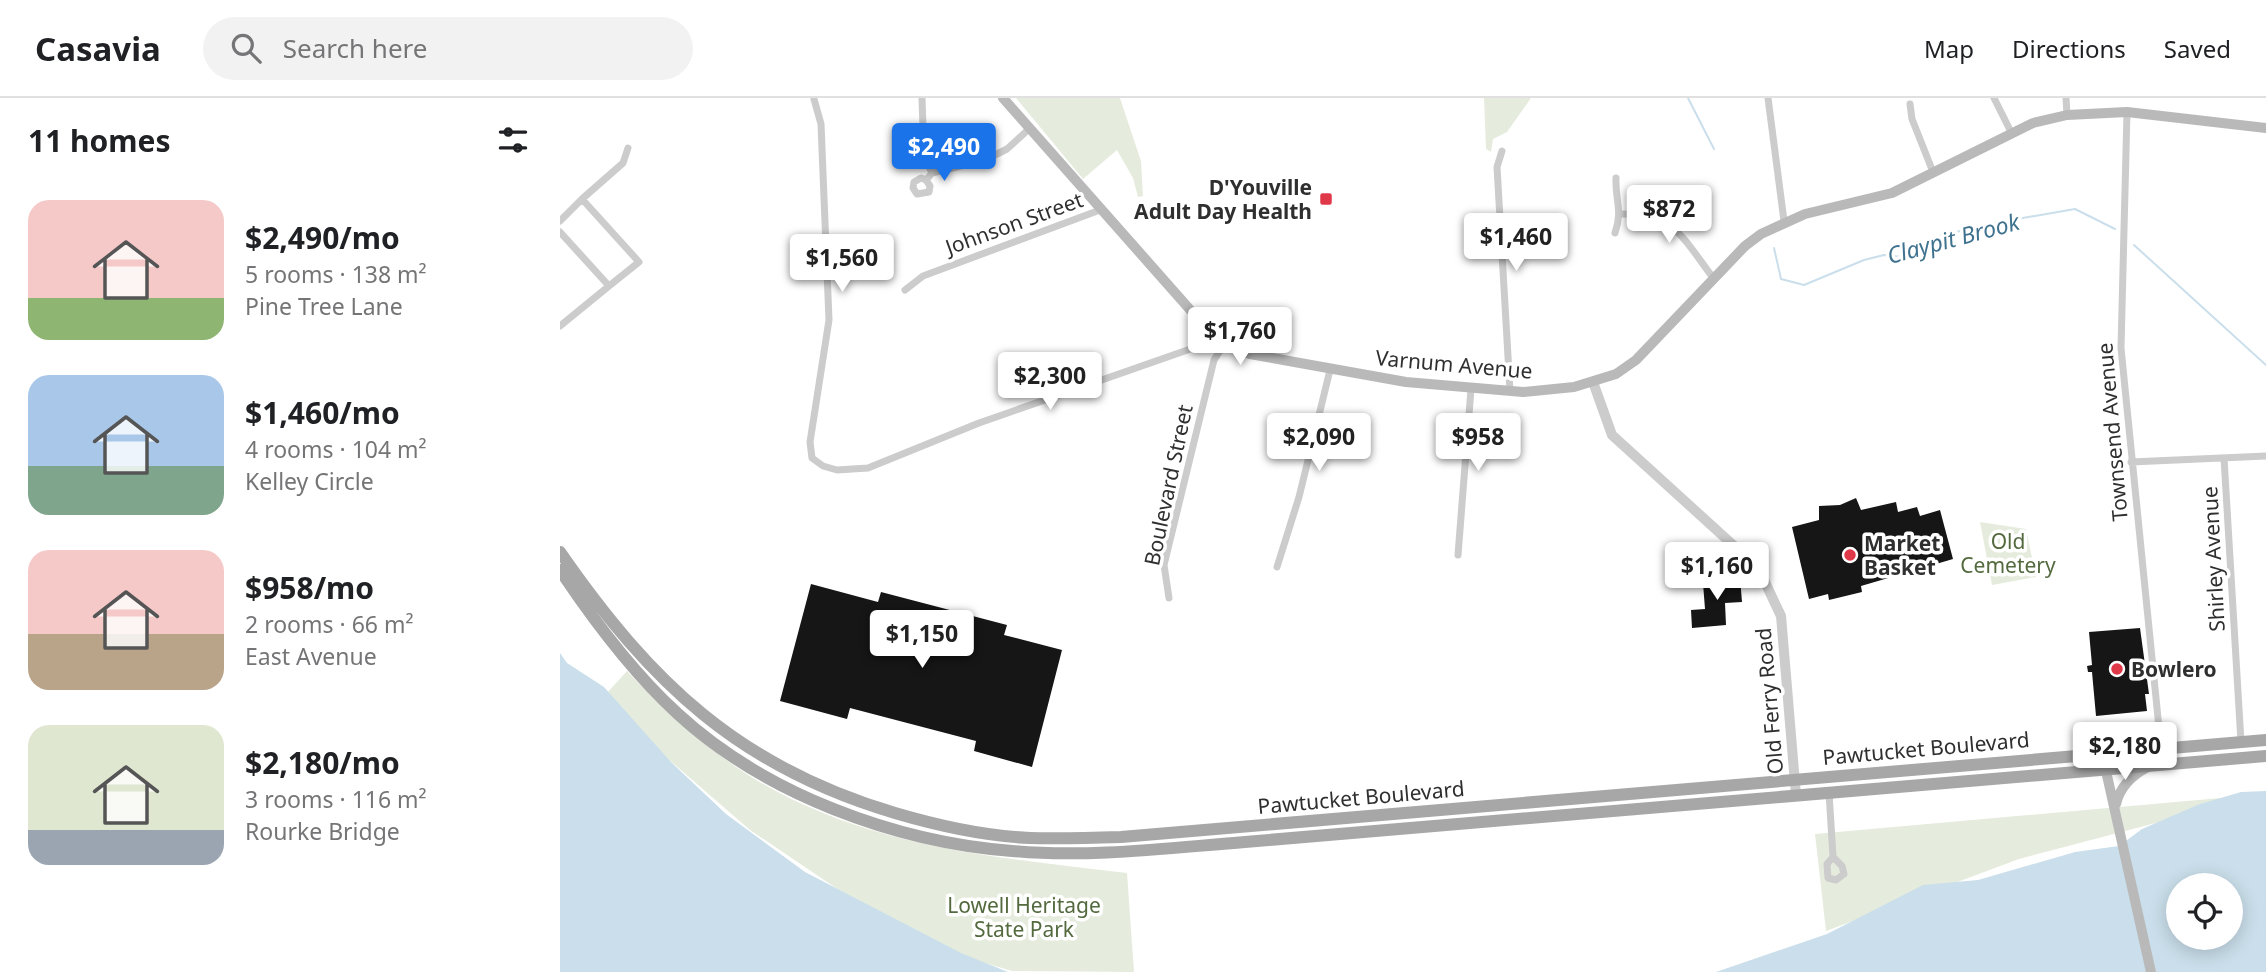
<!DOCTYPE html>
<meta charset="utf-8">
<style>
:root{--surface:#fff;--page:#f2f2f2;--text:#202124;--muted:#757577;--line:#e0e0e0;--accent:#1a73e8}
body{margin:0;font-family:"Noto Sans",sans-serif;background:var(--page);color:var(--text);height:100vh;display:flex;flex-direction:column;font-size:26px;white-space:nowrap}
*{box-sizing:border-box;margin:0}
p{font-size:23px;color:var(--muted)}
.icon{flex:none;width:38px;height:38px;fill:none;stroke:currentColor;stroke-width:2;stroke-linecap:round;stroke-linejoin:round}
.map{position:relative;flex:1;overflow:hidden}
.drawer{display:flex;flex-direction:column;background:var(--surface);width:560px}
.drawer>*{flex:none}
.buttons{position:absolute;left:1606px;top:775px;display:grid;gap:14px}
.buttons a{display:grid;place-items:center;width:77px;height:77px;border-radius:50%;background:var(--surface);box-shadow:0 4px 18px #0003;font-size:35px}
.price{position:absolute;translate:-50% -60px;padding:0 16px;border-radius:7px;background:#fff;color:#222;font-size:23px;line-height:46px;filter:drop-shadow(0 2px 4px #0008)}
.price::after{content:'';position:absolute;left:50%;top:42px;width:21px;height:16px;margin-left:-10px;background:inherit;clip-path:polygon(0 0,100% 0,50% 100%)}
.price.current{background:var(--accent);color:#fff}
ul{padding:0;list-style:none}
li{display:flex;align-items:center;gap:21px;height:175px;padding:0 28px}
li span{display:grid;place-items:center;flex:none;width:196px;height:140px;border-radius:21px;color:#555}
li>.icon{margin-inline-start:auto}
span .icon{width:84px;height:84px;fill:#fffc;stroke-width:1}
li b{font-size:30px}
h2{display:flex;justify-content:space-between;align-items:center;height:84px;padding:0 28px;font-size:30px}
header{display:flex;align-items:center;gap:42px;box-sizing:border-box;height:98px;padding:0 35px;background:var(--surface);border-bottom:2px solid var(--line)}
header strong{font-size:33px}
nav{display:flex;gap:38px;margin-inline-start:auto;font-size:24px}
.search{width:490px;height:63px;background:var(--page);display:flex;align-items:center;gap:18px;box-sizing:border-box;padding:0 24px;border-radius:38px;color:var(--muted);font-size:26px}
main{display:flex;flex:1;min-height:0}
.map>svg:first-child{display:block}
.green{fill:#e5ecdd}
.water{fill:#cadfeb;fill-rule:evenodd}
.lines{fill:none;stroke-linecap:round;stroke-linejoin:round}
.stream{stroke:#cadfeb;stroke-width:2}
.building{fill:#161616}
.minor{stroke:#ccc;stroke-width:7}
.tertiary{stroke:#ccc;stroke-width:10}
.secondary{stroke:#b9b9b9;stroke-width:10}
.primary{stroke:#a7a7a7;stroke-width:12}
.poi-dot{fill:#df3849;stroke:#fff;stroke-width:2.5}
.labels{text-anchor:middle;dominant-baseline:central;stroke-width:7;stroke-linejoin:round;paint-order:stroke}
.poi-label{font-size:21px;font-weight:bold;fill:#2f2f2f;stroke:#fff;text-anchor:start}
.street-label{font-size:21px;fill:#2f2f2f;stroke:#fff}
.park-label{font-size:21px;fill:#53693e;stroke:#fff}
.water-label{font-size:23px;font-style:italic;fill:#3f728f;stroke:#fff}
</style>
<header>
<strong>Casavia</strong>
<div class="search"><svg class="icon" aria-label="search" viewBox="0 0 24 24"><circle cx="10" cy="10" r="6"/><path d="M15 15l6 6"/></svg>Search here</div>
<nav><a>Map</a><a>Directions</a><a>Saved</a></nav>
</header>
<main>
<section class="drawer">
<h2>11 homes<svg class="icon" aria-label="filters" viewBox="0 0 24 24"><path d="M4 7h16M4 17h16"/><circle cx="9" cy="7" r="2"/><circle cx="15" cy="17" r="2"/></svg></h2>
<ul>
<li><span style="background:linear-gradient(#f6c9c9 70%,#8fb573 0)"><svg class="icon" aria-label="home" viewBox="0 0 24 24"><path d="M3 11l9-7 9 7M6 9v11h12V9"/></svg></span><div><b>$2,490/mo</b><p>5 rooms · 138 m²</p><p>Pine Tree Lane</p></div></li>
<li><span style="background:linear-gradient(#a9c7e8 65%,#7fa58c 0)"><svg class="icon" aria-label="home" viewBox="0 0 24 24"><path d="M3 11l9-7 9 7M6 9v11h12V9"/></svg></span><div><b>$1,460/mo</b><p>4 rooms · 104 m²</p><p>Kelley Circle</p></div></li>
<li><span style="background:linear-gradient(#f6c9c9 60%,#b9a48a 0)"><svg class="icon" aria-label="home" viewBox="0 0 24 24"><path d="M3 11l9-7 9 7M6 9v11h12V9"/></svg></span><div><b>$958/mo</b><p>2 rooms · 66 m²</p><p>East Avenue</p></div></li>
<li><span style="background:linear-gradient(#dfe7d0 75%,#9aa5b1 0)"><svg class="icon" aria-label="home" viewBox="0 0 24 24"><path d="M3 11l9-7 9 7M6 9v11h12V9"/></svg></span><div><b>$2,180/mo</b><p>3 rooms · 116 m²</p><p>Rourke Bridge</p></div></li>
</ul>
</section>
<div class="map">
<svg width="1706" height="874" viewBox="0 0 1706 874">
<rect width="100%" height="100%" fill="#fff"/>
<path class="green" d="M 456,0 L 560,0 L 581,63 L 583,98 L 578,99 L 573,80 L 557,52 L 523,81 Z
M 924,0 L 971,0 L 947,34 L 933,41 L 931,54 L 926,51 Z
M 1420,424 L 1466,431 L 1476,479 L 1432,487 Z
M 67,573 C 96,603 125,631 158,656 C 278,747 423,758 567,775 L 574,874 L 452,873 L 398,857 L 276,790 L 190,732 L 107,660 L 36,607 Z
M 1706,696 L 1459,761 L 1266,833 L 1255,736 Z"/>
<path class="water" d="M 0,555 L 7,565 L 44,589 L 111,664 L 166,716 L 245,774 L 401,855 L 448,874 L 0,874 Z
M 1706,693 L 1706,874 L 1156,874 L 1267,836 L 1363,787 L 1418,782 L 1515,754 L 1559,748 L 1582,731 L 1640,706 L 1681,694 ZM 1619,788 L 1671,788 L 1671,840 L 1619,840 Z"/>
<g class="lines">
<path class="stream" d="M 1128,0 L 1154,51
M 1574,147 L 1706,267
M 1214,150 L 1221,181 L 1244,187 L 1304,162 L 1324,157 L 1342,159 L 1380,138 L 1428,126 L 1515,111 L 1555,131"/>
</g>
<path class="building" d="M 1296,400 L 1301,412 L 1336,404 L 1338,414 L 1357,409 L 1360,418 L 1380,412 L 1393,461 L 1301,488 L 1302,494 L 1269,502 L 1268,496 L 1249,501 L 1232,429 L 1259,422 L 1259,408 L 1280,407 Z
M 1180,479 L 1182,504 L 1165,505 L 1166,527 L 1132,530 L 1131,512 L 1145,511 L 1143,485 L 1147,485 L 1147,481 Z
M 251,486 L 318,504 L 321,494 L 447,527 L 444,537 L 502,552 L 472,669 L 414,653 L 416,643 L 290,610 L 287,621 L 220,603 Z
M 1580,530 L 1589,596 L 1585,596 L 1587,613 L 1536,618 L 1532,574 L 1528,574 L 1527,568 L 1532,567 L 1529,534 Z"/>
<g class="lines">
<path class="minor" d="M 362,0 L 364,58 L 372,75
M 1208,0 L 1224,123
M 1434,0 L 1451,34
M 1506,0 L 1507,17
M 254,1 L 261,26 L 269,222 L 250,344 L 252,360 L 263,368 L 277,372 L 308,370 L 419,325 L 636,249 L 651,234
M 1350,6 L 1352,21 L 1373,74
M 1567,14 L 1561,250 L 1601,650
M 942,53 L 937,69 L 950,293
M 366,82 L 361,80 L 354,84 L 353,90 L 357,96 L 369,94 L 370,88 L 366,82 L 372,75 L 425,62 L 447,51 L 469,31
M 22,101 L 63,65 L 68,50
M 1062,116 C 1116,116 1124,142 1154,181
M 0,123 L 22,101 L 79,164 L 49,188
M 0,134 L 49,188 L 0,228
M 1055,135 C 1063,112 1055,103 1056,80
M 345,192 L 363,178 L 540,112
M 1664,360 L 1681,644
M 1571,364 L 1706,358
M 898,457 L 911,291
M 717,469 L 739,399 L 770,272
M 609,500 L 604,467 L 654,262 L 665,245
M 1269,694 L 1273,759 L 1282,768 L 1284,776 L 1276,782 L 1268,780 L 1267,766 L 1273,759"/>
<path class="tertiary" d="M 1033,284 L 1052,337 L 1184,457 L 1204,482 L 1221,518 L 1236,697"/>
<path class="secondary" d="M 443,0 L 648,232 L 668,247 L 690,256 L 846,284 L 963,294 L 1014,289 L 1056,276 L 1076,262 L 1185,148 L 1201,136 L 1245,116 L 1332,95 L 1473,25 L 1507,17 L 1567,14 L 1706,30
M 1542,655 L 1591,874
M 1556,706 C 1560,689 1572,677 1588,669"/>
<path class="primary" d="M 0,454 C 91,585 179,669 335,715 C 379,728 425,738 470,740 C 500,741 531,740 561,739 L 1706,642
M 0,472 C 34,523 72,574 118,616 C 205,696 335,744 452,753 C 529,760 608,750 685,744 L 1706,658"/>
</g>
<g class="poi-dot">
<rect x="759" y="94" width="14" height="14" rx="3.5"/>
<circle cx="1290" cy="457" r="7"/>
<circle cx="1557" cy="571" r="7"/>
</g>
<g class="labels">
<g class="poi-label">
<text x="752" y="89" text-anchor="end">D'Youville<tspan x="752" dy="24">Adult Day Health</tspan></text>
<text x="1304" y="445">Market<tspan x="1304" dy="24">Basket</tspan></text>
<text x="1571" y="571">Bowlero</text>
</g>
<g class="street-label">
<text transform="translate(454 125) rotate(-20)">Johnson Street</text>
<text transform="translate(894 266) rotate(5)">Varnum Avenue</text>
<text transform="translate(1552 334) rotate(-95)">Townsend Avenue</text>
<text transform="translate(608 387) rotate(-78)">Boulevard Street</text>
<text transform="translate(1653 461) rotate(-93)">Shirley Avenue</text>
<text transform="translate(1209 603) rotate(-95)">Old Ferry Road</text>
<text transform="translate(1366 650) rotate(-5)">Pawtucket Boulevard</text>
<text transform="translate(801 699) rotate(-5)">Pawtucket Boulevard</text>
</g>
<g class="park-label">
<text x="1448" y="443">Old<tspan x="1448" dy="24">Cemetery</tspan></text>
<text x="464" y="807">Lowell Heritage<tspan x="464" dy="24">State Park</tspan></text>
</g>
<g class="water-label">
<text transform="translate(1393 140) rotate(-15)">Claypit Brook</text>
</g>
</g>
</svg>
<div class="buttons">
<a><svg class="icon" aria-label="locate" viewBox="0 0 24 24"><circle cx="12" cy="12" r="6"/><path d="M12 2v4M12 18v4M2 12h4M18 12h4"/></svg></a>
</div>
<b class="price current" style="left:384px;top:85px">$2,490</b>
<b class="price" style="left:1109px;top:147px">$872</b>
<b class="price" style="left:956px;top:175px">$1,460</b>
<b class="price" style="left:282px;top:196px">$1,560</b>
<b class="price" style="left:680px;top:269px">$1,760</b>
<b class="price" style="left:490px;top:314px">$2,300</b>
<b class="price" style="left:759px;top:375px">$2,090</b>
<b class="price" style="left:918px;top:375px">$958</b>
<b class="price" style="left:1157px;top:504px">$1,160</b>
<b class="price" style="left:362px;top:572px">$1,150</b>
<b class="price" style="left:1565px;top:684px">$2,180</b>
</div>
</main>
